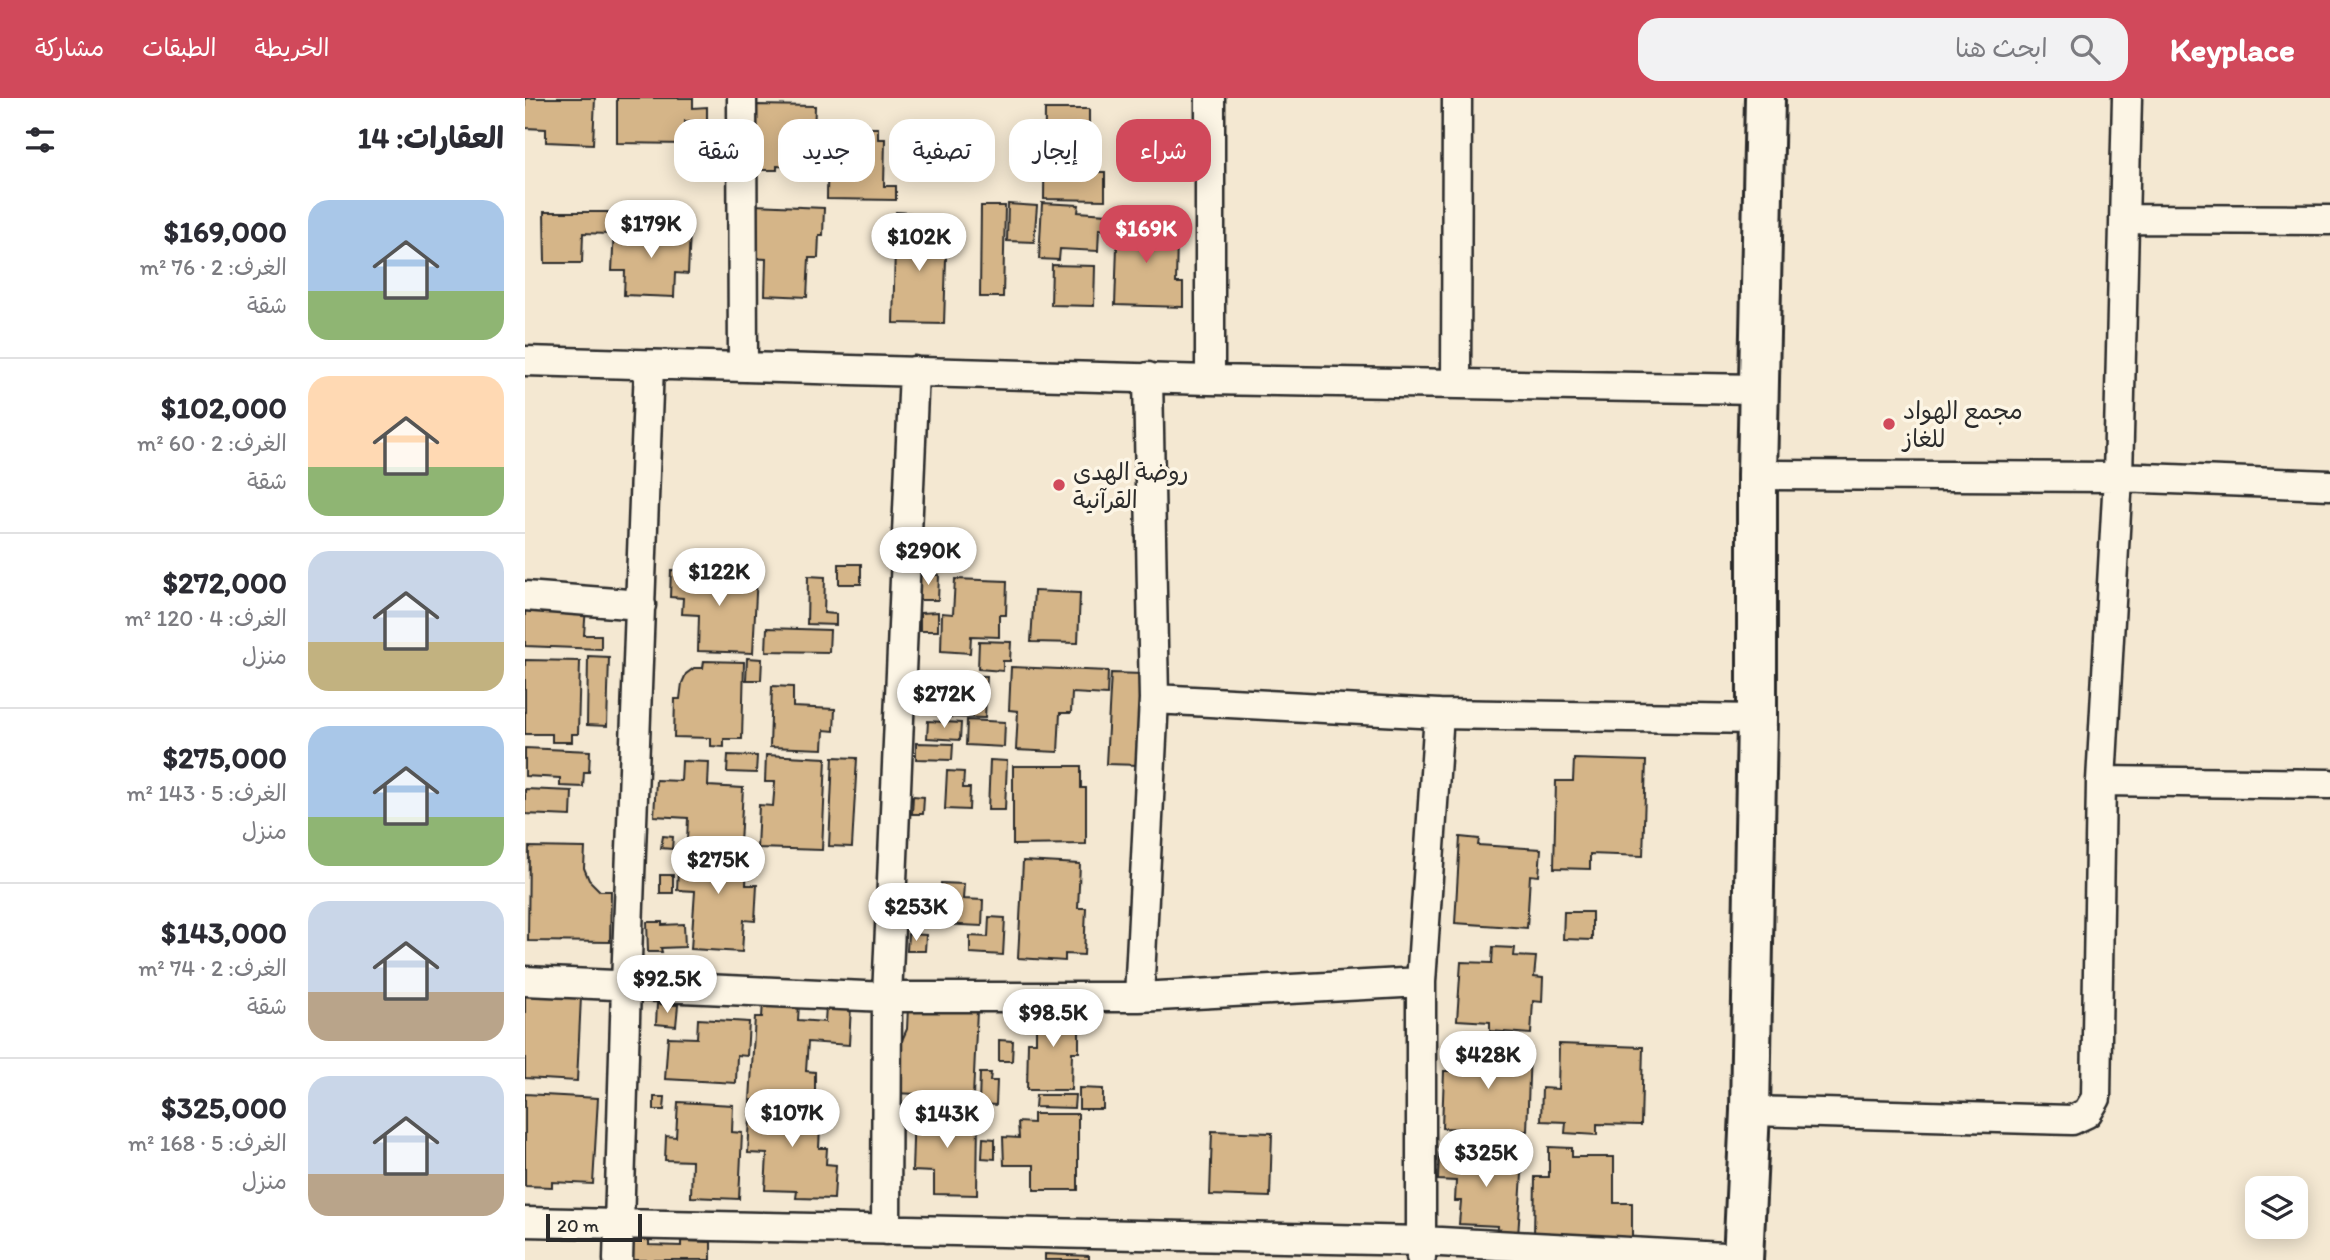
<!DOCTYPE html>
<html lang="ar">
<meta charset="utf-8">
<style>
:root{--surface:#fff;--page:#f2f2f3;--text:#2b2b33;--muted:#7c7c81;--line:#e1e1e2;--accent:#d1495b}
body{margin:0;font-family:Itim,"Playpen Sans Arabic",sans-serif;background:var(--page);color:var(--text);direction:rtl;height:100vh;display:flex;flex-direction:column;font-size:26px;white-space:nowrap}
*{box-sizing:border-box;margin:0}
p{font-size:23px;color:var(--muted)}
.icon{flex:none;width:38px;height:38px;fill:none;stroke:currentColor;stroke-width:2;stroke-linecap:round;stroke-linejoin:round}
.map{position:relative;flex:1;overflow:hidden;direction:ltr}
.details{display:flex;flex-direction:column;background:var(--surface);width:525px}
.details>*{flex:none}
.hud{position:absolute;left:21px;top:21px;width:665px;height:63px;direction:rtl;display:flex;gap:14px}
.buttons{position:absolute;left:1720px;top:1078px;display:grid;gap:14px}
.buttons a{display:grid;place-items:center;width:63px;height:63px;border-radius:14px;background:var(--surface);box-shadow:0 4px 18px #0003;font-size:35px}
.scale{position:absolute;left:21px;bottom:18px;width:96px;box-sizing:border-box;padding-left:7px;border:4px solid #2b2b2b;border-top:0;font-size:19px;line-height:24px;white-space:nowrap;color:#2b2b2b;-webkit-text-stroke:5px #fcf5e5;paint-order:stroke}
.price{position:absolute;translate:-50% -60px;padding:0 16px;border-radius:24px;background:#fff;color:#222;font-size:23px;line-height:46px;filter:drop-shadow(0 2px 4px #0008)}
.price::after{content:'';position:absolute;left:50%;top:42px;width:21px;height:16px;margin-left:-10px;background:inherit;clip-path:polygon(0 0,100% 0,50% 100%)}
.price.active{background:var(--accent);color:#fff}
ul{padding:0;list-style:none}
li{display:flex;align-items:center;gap:21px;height:175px;padding:0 21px}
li+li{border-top:2px solid var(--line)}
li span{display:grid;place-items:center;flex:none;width:196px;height:140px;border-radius:21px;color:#555}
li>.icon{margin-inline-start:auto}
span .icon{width:84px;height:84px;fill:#fffc;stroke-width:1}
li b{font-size:30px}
h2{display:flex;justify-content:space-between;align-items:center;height:84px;padding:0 21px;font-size:30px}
.tag{padding:0 24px;border-radius:21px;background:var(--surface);box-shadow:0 4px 18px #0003;font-size:24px;line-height:63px}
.tag.active{background:var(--accent);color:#fff}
header{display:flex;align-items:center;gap:42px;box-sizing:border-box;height:98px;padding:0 35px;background:var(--accent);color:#fff}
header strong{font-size:33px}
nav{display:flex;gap:38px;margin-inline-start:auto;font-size:24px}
.search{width:490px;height:63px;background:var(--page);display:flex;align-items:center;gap:18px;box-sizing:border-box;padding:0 24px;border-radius:21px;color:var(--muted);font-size:26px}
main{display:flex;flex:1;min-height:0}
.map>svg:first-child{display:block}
.building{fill:#d5b588;stroke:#2b2b2b;stroke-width:2}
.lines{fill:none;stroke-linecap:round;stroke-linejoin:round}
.street-casing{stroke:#2b2b2b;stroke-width:33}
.secondary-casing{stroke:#2b2b2b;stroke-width:44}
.street{stroke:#fcf5e5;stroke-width:28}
.secondary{stroke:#fcf5e5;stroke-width:38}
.poi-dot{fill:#d1495b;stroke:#fcf5e5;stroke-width:2.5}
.labels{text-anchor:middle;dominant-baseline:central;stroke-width:7;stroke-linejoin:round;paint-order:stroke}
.poi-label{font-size:24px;fill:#2b2b2b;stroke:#fcf5e5;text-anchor:start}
</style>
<header>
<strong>Keyplace</strong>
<div class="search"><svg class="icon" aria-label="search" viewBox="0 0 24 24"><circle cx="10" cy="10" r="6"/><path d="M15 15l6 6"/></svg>ابحث هنا</div>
<nav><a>الخريطة</a><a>الطبقات</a><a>مشاركة</a></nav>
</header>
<main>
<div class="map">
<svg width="1805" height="1162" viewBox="0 0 1805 1162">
<rect width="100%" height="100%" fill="#f4e8d2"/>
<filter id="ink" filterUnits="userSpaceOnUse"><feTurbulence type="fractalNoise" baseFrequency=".0143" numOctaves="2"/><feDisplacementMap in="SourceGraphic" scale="14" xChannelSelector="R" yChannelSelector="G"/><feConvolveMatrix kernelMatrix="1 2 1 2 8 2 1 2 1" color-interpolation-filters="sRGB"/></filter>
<g filter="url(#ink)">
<path class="building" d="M 0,0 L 70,0 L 68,46 L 21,44 L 21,31 L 0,30 Z
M 92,0 L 168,0 L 168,10 L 182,9 L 182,23 L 160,23 L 160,46 L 92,45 Z
M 231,7 L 290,8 L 288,69 L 252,68 L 252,72 L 229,72 Z
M 520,11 L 564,11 L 564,32 L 569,32 L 569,74 L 580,74 L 580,102 L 519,101 Z
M 324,25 L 342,25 L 341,30 L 353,30 L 353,41 L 360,41 L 359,88 L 371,88 L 371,102 L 302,101 L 303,29 L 323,29 Z
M 517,105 L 554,107 L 553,114 L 582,116 L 581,132 L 574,131 L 573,153 L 535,151 L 534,162 L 514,161 Z
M 483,106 L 512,108 L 509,144 L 482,143 Z
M 227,107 L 299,110 L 298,137 L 294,137 L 293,160 L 284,160 L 282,199 L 240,197 L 241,161 L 224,160 Z
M 456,108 L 480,108 L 478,199 L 455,199 Z
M 19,114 L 83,114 L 83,136 L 58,135 L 57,165 L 20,165 Z
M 371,114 L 386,115 L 386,128 L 422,128 L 419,226 L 368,225 Z
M 593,119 L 623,120 L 623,126 L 643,127 L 643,139 L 652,139 L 651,185 L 658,185 L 658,209 L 590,207 Z
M 89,130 L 165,133 L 163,176 L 150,175 L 149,199 L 99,197 L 100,173 L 87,173 Z
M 527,167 L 570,168 L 569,208 L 526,207 Z
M 314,466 L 336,466 L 336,486 L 314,486 Z
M 146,472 L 232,476 L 228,555 L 173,553 L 174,517 L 157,516 L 158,500 L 145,499 Z
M 393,476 L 414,477 L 413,502 L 392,502 Z
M 283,478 L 300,479 L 299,515 L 311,516 L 311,527 L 282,526 Z
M 430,481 L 482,483 L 481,517 L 474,517 L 474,539 L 446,538 L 445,555 L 416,553 L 417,515 L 428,516 Z
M 509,493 L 555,495 L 553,545 L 506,544 Z
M 0,505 L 61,508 L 59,537 L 76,537 L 76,551 L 0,548 Z
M 413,514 L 413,533 L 395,533 L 395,515 Z
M 242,530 L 305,532 L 304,554 L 241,553 Z
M 454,543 L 486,544 L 485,563 L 478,563 L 478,573 L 453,571 Z
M 63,558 L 84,559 L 82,628 L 62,627 Z
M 222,560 L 237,561 L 236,582 L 221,582 Z
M 0,562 L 55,563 L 53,636 L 47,636 L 47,644 L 27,644 L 27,636 L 0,636 Z
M 179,563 L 219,564 L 217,641 L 199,641 L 199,649 L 186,648 L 186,640 L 149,639 L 150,601 L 155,601 L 157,585 L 161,576 L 169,570 L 178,570 Z
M 486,569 L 583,573 L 582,597 L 547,595 L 546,615 L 535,615 L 533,654 L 491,652 L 493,613 L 484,612 Z
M 586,575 L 618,576 L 614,667 L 581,666 Z
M 426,577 L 462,578 L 460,620 L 425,619 Z
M 247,588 L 268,589 L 268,609 L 310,611 L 309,633 L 299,632 L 298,651 L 245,649 Z
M 442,622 L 480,624 L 479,649 L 441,647 Z
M 403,623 L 436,625 L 435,642 L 402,640 Z
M 391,645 L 428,646 L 427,662 L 391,661 Z
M 0,650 L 65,653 L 64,674 L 59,674 L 58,689 L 35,688 L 35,680 L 0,678 Z
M 203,657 L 232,658 L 231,675 L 202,674 Z
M 241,657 L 301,660 L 297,752 L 232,750 L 234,707 L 248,708 L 250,684 L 240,684 Z
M 308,659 L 332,660 L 327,749 L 304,748 Z
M 1049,661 L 1121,663 L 1118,758 L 1065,756 L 1065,771 L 1029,770 L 1031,683 L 1048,683 Z
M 465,662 L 482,663 L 480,712 L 463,712 Z
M 157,663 L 184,664 L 183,688 L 218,690 L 215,746 L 162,743 L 163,720 L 129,718 L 131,682 L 156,683 Z
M 488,668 L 556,668 L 556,690 L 561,690 L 561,746 L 488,747 Z
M 422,673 L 439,674 L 438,690 L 445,690 L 444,712 L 420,711 Z
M 0,691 L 47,693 L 46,718 L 0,716 Z
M 388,698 L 399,699 L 398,716 L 387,716 Z
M 138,738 L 148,739 L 147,751 L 136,750 Z
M 935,739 L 954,741 L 953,747 L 1016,751 L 1014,778 L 1005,777 L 1002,830 L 930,825 Z
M 4,749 L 60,750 L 59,770 L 64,782 L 75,793 L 86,793 L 85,844 L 3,843 Z
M 154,750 L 231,754 L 230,768 L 222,767 L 221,787 L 232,787 L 230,823 L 219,822 L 217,854 L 166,851 L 170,793 L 152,792 Z
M 498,763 L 555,766 L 553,810 L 561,810 L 559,857 L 540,856 L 540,863 L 493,860 Z
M 135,777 L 148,777 L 148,795 L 135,795 Z
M 416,785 L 439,786 L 438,801 L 458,802 L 457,828 L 414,826 Z
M 1039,814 L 1067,814 L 1067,842 L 1038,841 Z
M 464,819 L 480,820 L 478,857 L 445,855 L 445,838 L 463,839 Z
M 122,824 L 137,824 L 137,827 L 159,826 L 160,849 L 136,850 L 137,854 L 123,854 Z
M 383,836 L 401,837 L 400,853 L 382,853 Z
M 968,849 L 990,850 L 989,858 L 1011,859 L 1009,879 L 1018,880 L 1017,904 L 1008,903 L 1006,936 L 965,933 L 965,924 L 932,922 L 936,864 L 967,865 Z
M 0,897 L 56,899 L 52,983 L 0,980 Z
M 238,904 L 274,906 L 273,922 L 300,924 L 301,907 L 326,908 L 324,947 L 283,944 L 281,973 L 290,974 L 290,997 L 253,995 L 253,1003 L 225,1002 L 230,919 L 237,919 Z
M 132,906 L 153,907 L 151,928 L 131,926 Z
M 383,909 L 452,912 L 448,998 L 367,995 L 374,949 L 382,931 Z
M 511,910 L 554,910 L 554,954 L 547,954 L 546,992 L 502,992 L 503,944 L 511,944 Z
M 173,921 L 224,924 L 222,958 L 212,957 L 211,985 L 140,981 L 143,939 L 172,940 Z
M 474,942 L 488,943 L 487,963 L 474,963 Z
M 1034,946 L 1118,949 L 1116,1027 L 1072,1026 L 1072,1037 L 1040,1035 L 1041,1024 L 1016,1023 L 1017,990 L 1033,991 Z
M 936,951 L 1005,953 L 1002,1033 L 917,1030 L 919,973 L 935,973 Z
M 455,975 L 466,975 L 465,983 L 472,983 L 471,1007 L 454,1006 Z
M 554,990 L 578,991 L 578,1011 L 554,1011 Z
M 0,996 L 73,1000 L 68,1086 L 27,1084 L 27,1089 L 0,1088 Z
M 511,997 L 550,997 L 549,1010 L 510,1009 Z
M 129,999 L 140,999 L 139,1012 L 129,1012 Z
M 226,1003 L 296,1007 L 294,1050 L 302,1050 L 301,1066 L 311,1067 L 309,1101 L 271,1100 L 272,1093 L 240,1092 L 242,1056 L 223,1055 Z
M 153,1004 L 208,1007 L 207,1034 L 217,1035 L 214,1101 L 166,1099 L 167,1063 L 140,1062 L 141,1038 L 151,1039 Z
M 389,1011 L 412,1011 L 412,1016 L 453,1017 L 452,1097 L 409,1096 L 409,1074 L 387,1073 Z
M 508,1016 L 553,1016 L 553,1092 L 509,1092 L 509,1067 L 479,1067 L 478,1039 L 494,1040 L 493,1024 L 508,1025 Z
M 687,1033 L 747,1035 L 745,1099 L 685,1097 Z
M 458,1040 L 470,1041 L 470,1061 L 457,1060 Z
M 1024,1049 L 1047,1050 L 1047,1059 L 1089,1059 L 1089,1105 L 1107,1105 L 1107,1140 L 1009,1139 L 1010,1079 L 1024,1079 Z
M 914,1055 L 998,1060 L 993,1139 L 972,1138 L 973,1128 L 934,1126 L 936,1103 L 930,1103 L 931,1083 L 913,1082 Z
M 104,1137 L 124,1138 L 124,1147 L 156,1148 L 156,1143 L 186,1144 L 186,1162 L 103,1162 Z
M 520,1156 L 564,1158 L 564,1162 L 520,1162 Z"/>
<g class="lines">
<defs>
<path id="street" d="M 217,0 L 218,267
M 685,0 L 685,282
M 1599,121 L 1805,122
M 0,263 L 685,282 L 1234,291
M 931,285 L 932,0
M 1232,377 L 1593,379 L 1805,387
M 0,498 L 116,507
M 629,601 L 914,616 L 1232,621
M 1576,683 L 1805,686
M 0,883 L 362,899 L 614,899 L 896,884
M 614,899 L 629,601 L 623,279
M 1225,1013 L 1547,1022 L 1562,1015 L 1571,1000 L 1576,683 L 1593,379 L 1602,0
M 0,1124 L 897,1143 L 1218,1160
M 361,1132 L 362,899 L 389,273
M 896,1159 L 896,884 L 914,616
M 93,1162 L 101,887 L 124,267"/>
<path id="secondary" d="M 1218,1162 L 1225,1013 L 1232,621 L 1232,377 L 1240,0"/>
</defs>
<use href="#street" class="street-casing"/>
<use href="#secondary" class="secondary-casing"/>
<use href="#street" class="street"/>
<use href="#secondary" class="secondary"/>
</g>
</g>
<g class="poi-dot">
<circle cx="1364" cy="326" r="7"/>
<circle cx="534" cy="387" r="7"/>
</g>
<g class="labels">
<g class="poi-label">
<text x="1378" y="312">مجمع الهواد<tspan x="1378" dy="28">للغاز</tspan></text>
<text x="548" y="373">روضة الهدى<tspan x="548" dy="28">القرآنية</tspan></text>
</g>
</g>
</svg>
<div class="buttons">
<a><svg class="icon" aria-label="layers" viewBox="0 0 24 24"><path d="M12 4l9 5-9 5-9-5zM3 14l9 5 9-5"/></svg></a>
</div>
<div class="scale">20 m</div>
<b class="price" style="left:126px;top:162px">$179K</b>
<b class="price active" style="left:621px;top:167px">$169K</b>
<b class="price" style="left:394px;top:175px">$102K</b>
<b class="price" style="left:403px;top:489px">$290K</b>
<b class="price" style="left:194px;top:510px">$122K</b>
<b class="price" style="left:419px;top:632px">$272K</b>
<b class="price" style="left:193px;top:798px">$275K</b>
<b class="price" style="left:391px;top:845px">$253K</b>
<b class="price" style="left:142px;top:917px">$92.5K</b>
<b class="price" style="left:528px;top:951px">$98.5K</b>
<b class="price" style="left:963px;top:993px">$428K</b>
<b class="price" style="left:267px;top:1051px">$107K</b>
<b class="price" style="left:422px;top:1052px">$143K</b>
<b class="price" style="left:961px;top:1091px">$325K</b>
<div class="hud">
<a class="tag active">شراء</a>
<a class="tag">إيجار</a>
<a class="tag">تصفية</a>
<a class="tag">جديد</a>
<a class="tag">شقة</a>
</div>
</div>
<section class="details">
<h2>العقارات: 14<svg class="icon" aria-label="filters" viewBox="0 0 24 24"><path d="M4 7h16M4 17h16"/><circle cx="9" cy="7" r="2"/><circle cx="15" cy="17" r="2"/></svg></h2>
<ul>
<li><span style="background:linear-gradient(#a9c7e8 65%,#8fb573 0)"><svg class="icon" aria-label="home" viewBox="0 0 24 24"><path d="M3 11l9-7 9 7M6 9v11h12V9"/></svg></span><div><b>$169,000</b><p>الغرف: 2 · 76 m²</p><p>شقة</p></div></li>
<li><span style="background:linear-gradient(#ffd9b3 65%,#8fb573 0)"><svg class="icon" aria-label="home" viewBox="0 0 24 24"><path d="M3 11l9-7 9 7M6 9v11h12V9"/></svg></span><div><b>$102,000</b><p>الغرف: 2 · 60 m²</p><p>شقة</p></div></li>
<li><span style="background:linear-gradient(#c9d6e8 65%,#c2b280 0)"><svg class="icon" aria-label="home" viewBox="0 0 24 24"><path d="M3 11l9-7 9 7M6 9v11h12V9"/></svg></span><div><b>$272,000</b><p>الغرف: 4 · 120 m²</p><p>منزل</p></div></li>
<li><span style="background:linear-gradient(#a9c7e8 65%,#8fb573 0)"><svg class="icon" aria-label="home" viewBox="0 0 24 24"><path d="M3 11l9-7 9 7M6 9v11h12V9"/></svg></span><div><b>$275,000</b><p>الغرف: 5 · 143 m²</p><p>منزل</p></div></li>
<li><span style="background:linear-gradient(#c9d6e8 65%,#b9a48a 0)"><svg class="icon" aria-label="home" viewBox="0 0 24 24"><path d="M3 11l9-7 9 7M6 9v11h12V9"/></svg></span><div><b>$143,000</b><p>الغرف: 2 · 74 m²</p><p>شقة</p></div></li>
<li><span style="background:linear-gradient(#c9d6e8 70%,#b9a48a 0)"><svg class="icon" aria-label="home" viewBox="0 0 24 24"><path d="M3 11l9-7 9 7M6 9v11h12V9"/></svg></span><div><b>$325,000</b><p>الغرف: 5 · 168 m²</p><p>منزل</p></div></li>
</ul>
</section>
</main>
